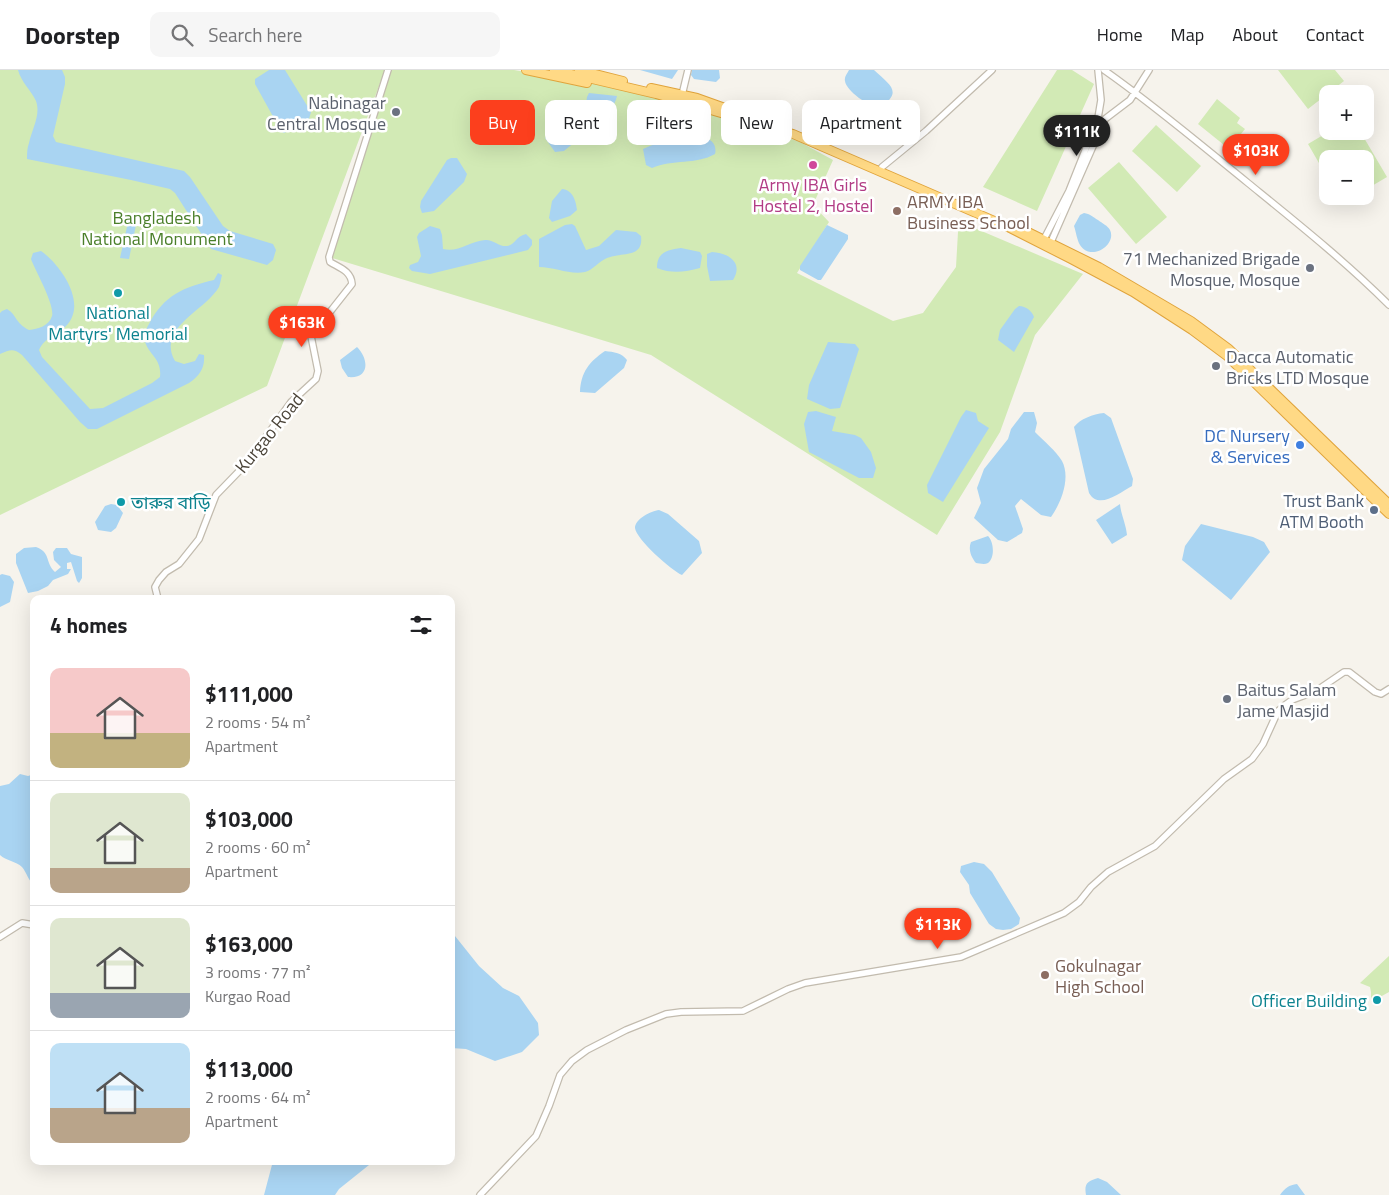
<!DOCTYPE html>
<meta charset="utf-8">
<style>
:root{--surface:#fff;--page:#f6f6f6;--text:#202124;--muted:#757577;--line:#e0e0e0;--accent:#fc3f1d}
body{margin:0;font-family:"Titillium Web","Noto Sans Bengali",sans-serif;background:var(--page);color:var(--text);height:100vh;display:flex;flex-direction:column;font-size:19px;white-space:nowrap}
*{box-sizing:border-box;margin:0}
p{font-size:16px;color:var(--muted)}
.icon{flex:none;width:28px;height:28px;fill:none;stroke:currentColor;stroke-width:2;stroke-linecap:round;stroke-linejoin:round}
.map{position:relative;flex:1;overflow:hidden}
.sheet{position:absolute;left:30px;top:525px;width:425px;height:570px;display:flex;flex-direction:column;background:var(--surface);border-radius:10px;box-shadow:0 5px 20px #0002}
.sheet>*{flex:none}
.top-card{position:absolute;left:470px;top:30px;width:475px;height:45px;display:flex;gap:10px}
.fabs{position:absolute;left:1319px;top:15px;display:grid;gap:10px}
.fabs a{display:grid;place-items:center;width:55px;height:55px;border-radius:10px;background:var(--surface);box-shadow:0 5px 20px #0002;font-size:25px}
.price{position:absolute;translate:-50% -42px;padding:0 11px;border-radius:18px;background:var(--accent);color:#fff;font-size:16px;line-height:32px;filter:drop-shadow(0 1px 2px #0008)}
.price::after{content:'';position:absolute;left:50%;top:30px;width:15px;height:11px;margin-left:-8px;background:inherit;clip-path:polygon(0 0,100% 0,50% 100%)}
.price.on{background:#222;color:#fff}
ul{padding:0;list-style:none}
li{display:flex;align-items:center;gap:15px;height:125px;padding:0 20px}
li+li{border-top:1px solid var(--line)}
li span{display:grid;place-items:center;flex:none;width:140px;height:100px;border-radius:10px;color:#555}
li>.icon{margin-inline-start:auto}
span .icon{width:60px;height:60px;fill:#fffc;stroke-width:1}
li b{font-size:21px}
h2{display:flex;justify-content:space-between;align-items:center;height:60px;padding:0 20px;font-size:21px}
.tag{padding:0 18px;border-radius:10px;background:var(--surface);box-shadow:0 5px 20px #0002;font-size:18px;line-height:45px}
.tag.on{background:var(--accent);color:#fff}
header{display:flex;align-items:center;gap:30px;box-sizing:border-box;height:70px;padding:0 25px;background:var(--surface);border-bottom:1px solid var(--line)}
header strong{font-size:24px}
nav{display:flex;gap:28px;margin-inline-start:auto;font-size:18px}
.search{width:350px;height:45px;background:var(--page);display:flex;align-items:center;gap:12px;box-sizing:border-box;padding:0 18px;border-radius:10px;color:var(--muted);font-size:19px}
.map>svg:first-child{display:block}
.green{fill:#d2eab5}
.water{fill:#a9d4f2}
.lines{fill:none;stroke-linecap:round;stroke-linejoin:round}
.tertiary-casing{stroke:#c2bbae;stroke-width:8}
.trunk-casing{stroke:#e0a43c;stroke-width:10}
.tertiary{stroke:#fff;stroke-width:5.5}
.trunk{stroke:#ffd985;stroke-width:8}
.worship-dot{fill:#6b7280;stroke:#fff;stroke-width:2}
.hotel-dot{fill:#d1479c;stroke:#fff;stroke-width:2}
.education-dot{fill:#8d6e63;stroke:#fff;stroke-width:2}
.culture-dot{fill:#0f9aa8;stroke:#fff;stroke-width:2}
.shop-dot{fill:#3f7fe0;stroke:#fff;stroke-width:2}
.service-dot{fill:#5c6f8a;stroke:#fff;stroke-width:2}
.labels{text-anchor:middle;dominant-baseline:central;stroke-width:5;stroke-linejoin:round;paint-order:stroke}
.worship-label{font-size:18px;fill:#5b616d;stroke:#fff;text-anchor:end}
.hotel-label{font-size:18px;fill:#b23c85;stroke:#fff}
.education-label{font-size:18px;fill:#785e54;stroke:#fff;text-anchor:start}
.park-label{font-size:18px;fill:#4a7f2a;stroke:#fff}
.culture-label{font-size:18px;fill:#0d838f;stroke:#fff}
.street-label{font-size:18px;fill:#4b4439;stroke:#fff}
.shop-label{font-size:18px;fill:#366cbe;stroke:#fff;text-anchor:end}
.service-label{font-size:18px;fill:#4e5e75;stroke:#fff;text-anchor:end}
</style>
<header>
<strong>Doorstep</strong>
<div class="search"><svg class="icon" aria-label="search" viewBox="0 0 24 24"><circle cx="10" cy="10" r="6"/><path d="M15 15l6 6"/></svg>Search here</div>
<nav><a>Home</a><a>Map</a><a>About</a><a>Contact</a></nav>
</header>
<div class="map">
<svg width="1389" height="1125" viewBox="0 0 1389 1125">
<rect width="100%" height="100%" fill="#f6f3ec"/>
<path class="green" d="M 0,0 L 385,0 L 267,316 L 0,445 Z
M 388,0 L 514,0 L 591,13 L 707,39 L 800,72 L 833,90 L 813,135 L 829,152 L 797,203 L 893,251 L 923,243 L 956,197 L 958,162 L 965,154 L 1083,204 L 1035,265 L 1000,362 L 937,465 L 651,285 L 329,187 Z
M 1057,0 L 1072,0 L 1094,14 L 1037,141 L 983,117 Z
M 1278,0 L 1335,0 L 1344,11 L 1308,39 Z
M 1217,29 L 1240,48 L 1237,53 L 1245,59 L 1229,79 L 1198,54 Z
M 1156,55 L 1201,96 L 1177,122 L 1132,81 Z
M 1330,61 L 1360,61 L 1387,107 L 1365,120 L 1365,89 L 1328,89 L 1327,107 L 1308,74 Z
M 1119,92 L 1167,147 L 1136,174 L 1088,118 Z
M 1389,886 L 1389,922 L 1371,932 L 1371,922 L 1370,917 L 1360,913 Z"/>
<path class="water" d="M 18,0 L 62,0 L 65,7 L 65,14 L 53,66 L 56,72 L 184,101 L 190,107 L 223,156 L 230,161 L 273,174 L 276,180 L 273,190 L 267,195 L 211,179 L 175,123 L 170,119 L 131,110 L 27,89 C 27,84 27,78 29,73 C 32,59 41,45 36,31 C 31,20 21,12 18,0 Z
M 269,0 L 285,0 L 311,42 L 309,49 L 284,63 L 281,61 L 255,14 L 255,9 Z
M 640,0 L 678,0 L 672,9 Z
M 692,0 L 719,0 L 720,8 L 716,12 L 694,9 L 691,5 Z
M 849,0 L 874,0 C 890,15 904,22 879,38 C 870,37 846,21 845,11 C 844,7 847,4 849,0 Z
M 589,23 L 617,26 C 614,45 579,68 564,81 L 555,82 L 545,68 L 585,41 L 587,27 Z
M 704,68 C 713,69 717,77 715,84 C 696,95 673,89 652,98 L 646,95 L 643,79 C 663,69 682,70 704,68 Z
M 451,88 L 457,88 L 467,104 L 464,112 L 434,141 L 422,143 L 420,137 L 421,131 L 447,90 Z
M 562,119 C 573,120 576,131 577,140 L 570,146 L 552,152 L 549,148 L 552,131 Z
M 1084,143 C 1090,144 1093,147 1098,150 C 1102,153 1108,156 1110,160 C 1117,175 1091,192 1080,175 C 1077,170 1076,162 1074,156 L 1080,145 Z
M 129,148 L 137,150 L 129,189 L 120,188 Z
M 572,154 L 575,156 L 586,180 L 599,176 L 616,160 L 636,162 L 641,166 C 644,189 621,182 607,188 C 599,191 593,200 585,202 C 570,205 554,197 539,197 L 539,169 L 565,155 Z
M 827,155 L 848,165 L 848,169 L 821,210 L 818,210 L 800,200 L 800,196 Z
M 430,156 L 440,159 L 442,165 L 443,179 C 458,183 470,171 485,170 C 493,169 499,177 507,176 C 515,175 515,167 526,164 L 532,170 L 532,175 L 528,180 L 430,204 L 412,201 L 409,198 L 410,195 L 418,192 L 421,186 L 417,167 L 419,163 Z
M 681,178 L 700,182 L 702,186 L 700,198 C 685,202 672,204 657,198 C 657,182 667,180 681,178 Z
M 41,181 C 61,195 89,235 65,257 C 56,266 45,267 39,280 L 42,287 L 90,339 L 103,338 L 152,313 L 160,307 C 162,289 150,286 145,272 C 143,266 146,259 149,254 C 164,225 184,217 214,210 L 218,203 L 222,205 C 221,209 220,214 219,217 C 205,241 156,258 175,291 L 184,294 L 195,291 L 199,284 L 204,285 C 205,298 200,305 189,313 L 97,359 L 88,359 L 80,352 L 22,285 C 13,278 10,280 0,284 L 0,243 L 2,241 L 7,239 C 17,245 15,253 29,260 C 38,259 49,256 52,246 C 55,235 35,200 31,189 L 33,183 Z
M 712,182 C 728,183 744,192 733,210 L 710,211 L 707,196 L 707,184 Z
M 1019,236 C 1026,236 1032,241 1034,247 L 1014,282 L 998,270 L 1000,260 L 1015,239 Z
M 828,272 L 855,274 L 859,279 L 840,338 L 830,339 L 807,329 L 809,315 Z
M 357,277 C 369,289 370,309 348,307 L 342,298 L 340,290 Z
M 605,281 C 614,282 622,283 627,290 L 624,298 L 595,323 L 580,322 C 581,302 589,292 605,281 Z
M 966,340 L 976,343 L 978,351 L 989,358 L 943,432 L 928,423 L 927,415 L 961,347 Z
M 816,341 L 836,347 L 832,361 L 855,365 L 861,368 L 871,382 L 876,398 L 873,408 L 859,408 L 809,382 L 804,354 L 808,342 Z
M 1024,342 L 1034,342 L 1037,353 L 1035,362 C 1044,371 1056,381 1062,391 C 1071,408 1061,433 1051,447 L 1041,445 L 1021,429 L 1015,436 L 1023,459 L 1022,463 L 1007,472 L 998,470 L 974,448 L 981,433 L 977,418 L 984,399 L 1008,369 L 1011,359 Z
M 1104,343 L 1111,348 L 1133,409 L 1132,416 C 1119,423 1099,440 1089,423 L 1074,357 C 1080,349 1093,344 1104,343 Z
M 111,434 L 117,435 L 123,443 L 116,458 L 111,462 L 98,460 L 95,452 L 105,436 Z
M 1120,434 C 1121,445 1126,454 1127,465 L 1112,474 L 1096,450 Z
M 659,440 L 668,444 L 699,471 L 702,483 L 682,505 C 672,501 636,469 635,458 C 635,449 651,441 659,440 Z
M 1201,454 L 1253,467 L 1264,472 L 1270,482 L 1231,530 L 1182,490 L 1185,476 Z
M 988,466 C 994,472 995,488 988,493 C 984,495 979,493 976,493 C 971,487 968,479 971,472 Z
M 36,477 C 51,482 45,493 55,502 L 61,497 L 54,490 L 53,482 L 56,478 L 67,478 L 71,484 L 82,487 L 82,508 L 79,513 L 77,511 L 71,492 L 67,493 L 67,499 L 71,499 L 68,504 L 53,510 L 48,516 L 38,521 L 28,523 L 16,493 L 16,484 L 24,478 Z
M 2,504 L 10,506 L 14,512 L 10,532 L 0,537 L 0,505 Z
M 20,704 L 28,706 L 34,704 L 34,815 C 28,810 27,803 22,797 C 16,791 6,791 0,785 L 0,716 L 9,714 Z
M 974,792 L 984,794 L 992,802 L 1020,848 L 1019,854 L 1011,859 L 1003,860 L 996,859 L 989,854 L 970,823 L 969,815 L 960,802 L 961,796 Z
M 451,861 L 479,896 L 503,918 L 519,926 L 538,953 L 539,965 L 522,982 L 495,991 L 466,979 L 451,978 Z
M 273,1091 L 374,1091 L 339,1119 L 335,1125 L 264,1125 Z
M 1098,1108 L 1107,1112 L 1121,1125 L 1086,1125 C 1084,1114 1087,1111 1098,1108 Z
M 1297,1114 L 1305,1125 L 1280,1125 C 1285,1118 1289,1115 1297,1114 Z"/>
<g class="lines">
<defs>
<path id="tertiary" d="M 1104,0 C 1154,35 1201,75 1248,113 C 1296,152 1345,191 1389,235
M 682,25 L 688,0
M 882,97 L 926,61 L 992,0
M 1044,169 L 1069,121 L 1098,48 L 1101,30 L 1098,0
M 1051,172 L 1105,49 L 1130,30 L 1149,0
M 158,529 L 155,517 L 159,510 L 166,502 L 179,494 L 199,469 L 216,425 L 247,393 L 291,332 L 316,309 L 318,301 L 311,266 L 352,214 C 351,201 340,198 330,192 L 329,187 L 388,0
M 0,867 L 22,853 L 34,855
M 480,1125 L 536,1066 L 549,1036 L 560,1005 L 572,991 L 587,980 L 626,960 L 666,944 L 681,942 L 743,941 L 788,919 L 805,913 L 961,887 L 1064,843 L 1079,832 L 1091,817 L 1108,802 L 1155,776 L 1224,709 L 1252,689 L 1263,674 L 1278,641 L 1285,635 L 1292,630 L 1316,621 L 1344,602 L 1349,602 L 1375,622 L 1381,624 L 1389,619"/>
<path id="trunk" d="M 526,0 L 587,13
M 554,0 L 656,24 L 793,64 L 1006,156 L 1071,189 L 1133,222 L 1192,260 L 1227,286 L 1389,444
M 579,0 L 623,11
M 651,18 L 697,28 L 753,48
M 1022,159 L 1099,197 L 1191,251 L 1229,279 L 1389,434"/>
</defs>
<use href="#tertiary" class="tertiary-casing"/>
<use href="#trunk" class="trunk-casing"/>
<use href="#tertiary" class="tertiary"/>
<use href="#trunk" class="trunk"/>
</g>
<g class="worship-dot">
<circle cx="396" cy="42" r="5"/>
<circle cx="1310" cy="198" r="5"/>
<circle cx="1216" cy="296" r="5"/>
<circle cx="1227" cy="629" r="5"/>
</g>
<circle class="hotel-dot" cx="813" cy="95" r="5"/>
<g class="education-dot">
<circle cx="897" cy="141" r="5"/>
<circle cx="1045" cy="905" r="5"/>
</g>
<g class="culture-dot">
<circle cx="118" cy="223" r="5"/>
<circle cx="121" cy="432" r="5"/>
<circle cx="1377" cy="930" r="5"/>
</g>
<circle class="shop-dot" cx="1300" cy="375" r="5"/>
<circle class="service-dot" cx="1374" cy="440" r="5"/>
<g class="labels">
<g class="worship-label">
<text x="386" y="32">Nabinagar<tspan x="386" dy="21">Central Mosque</tspan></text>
<text x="1300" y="188">71 Mechanized Brigade<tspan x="1300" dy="21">Mosque, Mosque</tspan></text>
<text x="1226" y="286" text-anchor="start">Dacca Automatic<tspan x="1226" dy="21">Bricks LTD Mosque</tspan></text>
<text x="1237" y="619" text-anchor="start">Baitus Salam<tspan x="1237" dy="21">Jame Masjid</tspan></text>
</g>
<g class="hotel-label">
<text x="813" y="114">Army IBA Girls<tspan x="813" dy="21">Hostel 2, Hostel</tspan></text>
</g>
<g class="education-label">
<text x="907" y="131">ARMY IBA<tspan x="907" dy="21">Business School</tspan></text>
<text x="1055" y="895">Gokulnagar<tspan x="1055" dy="21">High School</tspan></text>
</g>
<g class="park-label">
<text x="157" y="147">Bangladesh<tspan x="157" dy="21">National Monument</tspan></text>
</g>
<g class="culture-label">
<text x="118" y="242">National<tspan x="118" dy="21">Martyrs' Memorial</tspan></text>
<text x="131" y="432" text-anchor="start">তারুর বাড়ি</text>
<text x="1367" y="930" text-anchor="end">Officer Building</text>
</g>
<g class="street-label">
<text transform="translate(269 363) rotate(-51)">Kurgao Road</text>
</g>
<g class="shop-label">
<text x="1290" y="365">DC Nursery<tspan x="1290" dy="21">&amp; Services</tspan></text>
</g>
<g class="service-label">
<text x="1364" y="430">Trust Bank<tspan x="1364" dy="21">ATM Booth</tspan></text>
</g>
</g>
</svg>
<div class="fabs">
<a>+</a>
<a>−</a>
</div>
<b class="price on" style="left:1077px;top:87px">$111K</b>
<b class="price" style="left:1256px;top:106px">$103K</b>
<b class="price" style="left:302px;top:278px">$163K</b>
<b class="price" style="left:938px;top:880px">$113K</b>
<div class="top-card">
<a class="tag on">Buy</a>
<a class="tag">Rent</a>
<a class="tag">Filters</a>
<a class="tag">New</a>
<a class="tag">Apartment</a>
</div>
<section class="sheet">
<h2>4 homes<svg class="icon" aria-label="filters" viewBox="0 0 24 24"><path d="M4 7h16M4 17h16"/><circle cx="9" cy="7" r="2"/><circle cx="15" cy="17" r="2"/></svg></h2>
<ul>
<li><span style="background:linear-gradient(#f6c9c9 65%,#c2b280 0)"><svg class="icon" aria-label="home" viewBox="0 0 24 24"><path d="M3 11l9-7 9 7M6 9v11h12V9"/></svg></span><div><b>$111,000</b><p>2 rooms · 54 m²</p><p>Apartment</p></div></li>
<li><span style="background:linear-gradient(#dfe7d0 75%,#b9a48a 0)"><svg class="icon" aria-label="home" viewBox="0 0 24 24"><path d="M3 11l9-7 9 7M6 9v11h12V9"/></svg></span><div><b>$103,000</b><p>2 rooms · 60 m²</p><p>Apartment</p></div></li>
<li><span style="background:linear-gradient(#dfe7d0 75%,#9aa5b1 0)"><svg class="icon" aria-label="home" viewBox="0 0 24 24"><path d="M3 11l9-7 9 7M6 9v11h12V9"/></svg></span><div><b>$163,000</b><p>3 rooms · 77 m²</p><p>Kurgao Road</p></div></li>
<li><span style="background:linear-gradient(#bfe0f5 65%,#b9a48a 0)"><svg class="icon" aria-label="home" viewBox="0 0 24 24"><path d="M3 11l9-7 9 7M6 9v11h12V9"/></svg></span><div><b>$113,000</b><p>2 rooms · 64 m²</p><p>Apartment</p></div></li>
</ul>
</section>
</div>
